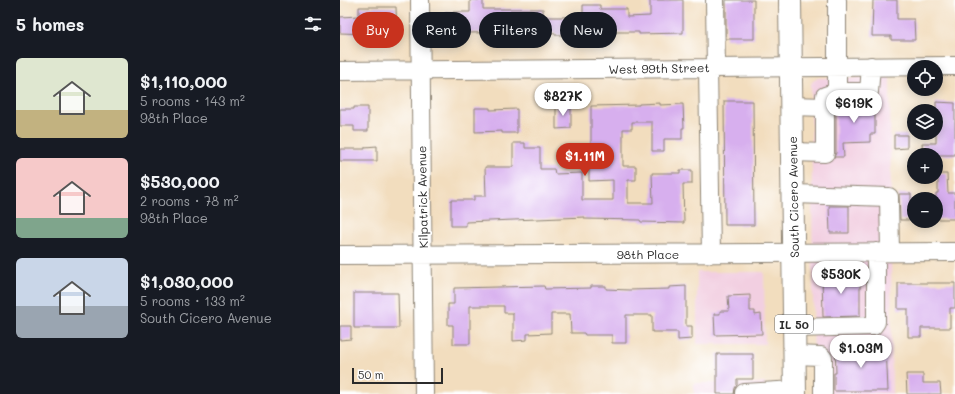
<!DOCTYPE html>
<meta charset="utf-8">
<style>
:root{--surface:#171b24;--page:#242831;--text:#f1f3f6;--muted:#9ea1a6;--accent:#c8321e}
body{margin:0;font-family:Mali,sans-serif;background:var(--page);color:var(--text);height:100vh;display:flex;flex-direction:column;font-size:15px;white-space:nowrap}
*{box-sizing:border-box;margin:0}
p{font-size:13px;color:var(--muted)}
.icon{flex:none;width:22px;height:22px;fill:none;stroke:currentColor;stroke-width:2;stroke-linecap:round;stroke-linejoin:round}
.map{position:relative;flex:1;overflow:hidden}
.drawer{display:flex;flex-direction:column;background:var(--surface);width:340px}
.drawer>*{flex:none}
.top-card{position:absolute;left:12px;top:12px;width:380px;height:36px;display:flex;gap:8px}
.tools{position:absolute;left:567px;top:60px;display:grid;gap:8px}
.tools a{display:grid;place-items:center;width:36px;height:36px;border-radius:50%;background:var(--surface);box-shadow:0 2px 10px #0003;font-size:20px}
.scale{position:absolute;left:12px;bottom:10px;width:91px;box-sizing:border-box;padding-left:4px;border:2px solid #2b2b2b;border-top:0;font-size:11px;line-height:14px;white-space:nowrap;color:#2b2b2b;-webkit-text-stroke:3px #fff;paint-order:stroke}
.price{position:absolute;translate:-50% -34px;padding:0 9px;border-radius:14px;background:#fff;color:#222;font-size:13px;line-height:26px;filter:drop-shadow(0 1px 2px #0008)}
.price::after{content:'';position:absolute;left:50%;top:24px;width:12px;height:9px;margin-left:-6px;background:inherit;clip-path:polygon(0 0,100% 0,50% 100%)}
.price.selected{background:var(--accent);color:#fff}
ul{padding:0;list-style:none}
li{display:flex;align-items:center;gap:12px;height:100px;padding:0 16px}
li span{display:grid;place-items:center;flex:none;width:112px;height:80px;border-radius:6px;color:#555}
li>.icon{margin-inline-start:auto}
span .icon{width:48px;height:48px;fill:#fffc;stroke-width:1}
li b{font-size:17px}
h2{display:flex;justify-content:space-between;align-items:center;height:48px;padding:0 16px;font-size:17px}
.pill{padding:0 14px;border-radius:18px;background:var(--surface);box-shadow:0 2px 10px #0003;font-size:14px;line-height:36px}
.pill.selected{background:var(--accent);color:#fff}
main{display:flex;flex:1;min-height:0}
.map>svg:first-child{display:block}
.built{fill:#f2cfe1}
.building{fill:#d7afee}
.lines{fill:none;stroke-linecap:round;stroke-linejoin:round}
.minor-casing{stroke:#8e8474;stroke-width:20}
.major-casing{stroke:#8e8474;stroke-width:24}
.minor{stroke:#fff;stroke-width:18}
.major{stroke:#fff;stroke-width:22}
.labels{text-anchor:middle;dominant-baseline:central;stroke-width:3.5;stroke-linejoin:round;paint-order:stroke}
.shield{fill:#fff;stroke:#6b6b6b;stroke-width:1}
.shield-label{font-size:11px;font-weight:bold;fill:#2b2b2b}
.street-label{font-size:12px;fill:#2b2b2b;stroke:#fff}
</style>
<main>
<section class="drawer">
<h2>5 homes<svg class="icon" aria-label="filters" viewBox="0 0 24 24"><path d="M4 7h16M4 17h16"/><circle cx="9" cy="7" r="2"/><circle cx="15" cy="17" r="2"/></svg></h2>
<ul>
<li><span style="background:linear-gradient(#dfe7d0 65%,#c2b280 0)"><svg class="icon" aria-label="home" viewBox="0 0 24 24"><path d="M3 11l9-7 9 7M6 9v11h12V9"/></svg></span><div><b>$1,110,000</b><p>5 rooms · 143 m²</p><p>98th Place</p></div></li>
<li><span style="background:linear-gradient(#f6c9c9 75%,#7fa58c 0)"><svg class="icon" aria-label="home" viewBox="0 0 24 24"><path d="M3 11l9-7 9 7M6 9v11h12V9"/></svg></span><div><b>$530,000</b><p>2 rooms · 78 m²</p><p>98th Place</p></div></li>
<li><span style="background:linear-gradient(#c9d6e8 60%,#9aa5b1 0)"><svg class="icon" aria-label="home" viewBox="0 0 24 24"><path d="M3 11l9-7 9 7M6 9v11h12V9"/></svg></span><div><b>$1,030,000</b><p>5 rooms · 133 m²</p><p>South Cicero Avenue</p></div></li>
</ul>
</section>
<div class="map">
<svg width="615" height="394" viewBox="0 0 615 394">
<rect width="100%" height="100%" fill="#fff"/>
<filter id="ink" filterUnits="userSpaceOnUse"><feTurbulence type="fractalNoise" baseFrequency=".025" numOctaves="2"/><feDisplacementMap in="SourceGraphic" scale="8" xChannelSelector="R" yChannelSelector="G"/><feConvolveMatrix kernelMatrix="1 2 1 2 8 2 1 2 1" color-interpolation-filters="sRGB"/></filter>
<filter id="wash" filterUnits="userSpaceOnUse"><feTurbulence type="fractalNoise" baseFrequency=".012" numOctaves="4" result="noise"/><feDisplacementMap in="SourceGraphic" scale="16" xChannelSelector="R" yChannelSelector="G"/><feGaussianBlur stdDeviation="0.9" result="paint"/><feColorMatrix in="noise" values="0 0 0 0 0 0 0 0 0 0 0 0 0 0 0 0 0 1.4 0 .05"/><feComposite in="paint" operator="in"/></filter>
<g filter="url(#wash)">
<rect width="100%" height="100%" fill="#f2ddbe"/>
<path class="built" d="M 550,77 L 552,394 L 474,394 L 471,84 L 473,81 L 478,78 Z
M 357,272 L 424,272 L 425,344 L 357,344 Z
M 354,383 L 425,383 L 425,394 L 354,394 Z"/>
<g id="blocks">
<path class="building" d="M 130,0 L 143,0 L 143,9 L 203,9 L 203,17 L 243,17 L 243,5 L 260,5 L 260,9 L 287,9 L 287,17 L 310,16 L 310,0 L 343,0 L 343,33 L 299,34 L 299,32 L 260,32 L 236,33 L 236,35 L 215,35 L 215,33 L 189,32 L 127,33 L 127,35 L 115,35 L 115,31 L 106,31 L 106,12 L 130,12 Z
M 386,0 L 414,0 L 414,39 L 386,39 Z
M 533,0 L 557,0 L 557,19 L 574,19 L 575,40 L 551,40 L 551,36 L 532,36 Z
M 19,7 L 56,7 L 57,35 L 0,33 L 0,17 L 19,16 Z
M 384,101 L 413,101 L 414,225 L 385,225 Z
M 535,101 L 535,134 L 530,134 L 530,142 L 503,143 L 504,157 L 494,157 L 496,153 L 496,104 L 529,102 Z
M 596,102 L 615,103 L 615,155 L 583,155 L 582,143 L 596,143 Z
M 320,103 L 320,105 L 343,104 L 344,128 L 342,128 L 342,139 L 324,139 L 324,151 L 312,151 L 312,122 L 292,122 L 292,129 L 283,129 L 283,166 L 296,166 L 296,180 L 288,180 L 288,203 L 313,203 L 312,173 L 340,173 L 340,170 L 352,170 L 352,184 L 343,184 L 344,223 L 301,222 L 300,220 L 245,219 L 245,217 L 126,222 L 126,226 L 111,226 L 111,200 L 134,200 L 134,196 L 146,196 L 145,167 L 173,167 L 173,143 L 185,143 L 185,148 L 200,148 L 200,169 L 214,169 L 215,174 L 242,173 L 242,200 L 273,200 L 273,180 L 249,181 L 249,147 L 251,147 L 251,106 L 299,105 L 299,104 Z
M 216,105 L 231,105 L 231,128 L 216,129 Z
M 14,107 L 28,107 L 28,131 L 14,131 L 14,126 L 0,126 L 0,109 L 14,109 Z
M 135,108 L 150,108 L 150,110 L 177,109 L 177,133 L 162,133 L 162,131 L 135,132 Z
M 554,135 L 567,135 L 567,148 L 554,149 Z
M 37,146 L 37,161 L 0,161 L 0,149 L 25,149 L 25,147 Z
M 598,174 L 607,174 L 608,193 L 615,193 L 615,219 L 596,219 L 596,193 L 598,193 Z
M 559,194 L 571,194 L 571,220 L 560,220 Z
M 489,206 L 509,206 L 509,233 L 490,233 Z
M 509,273 L 520,273 L 520,316 L 483,317 L 482,275 L 509,275 Z
M 558,283 L 615,283 L 615,308 L 610,308 L 610,328 L 581,328 L 581,337 L 568,337 L 568,309 L 558,309 Z
M 204,286 L 205,289 L 251,288 L 251,286 L 266,286 L 266,289 L 289,290 L 329,289 L 329,287 L 346,286 L 346,326 L 352,326 L 352,339 L 338,340 L 338,332 L 312,332 L 312,315 L 286,315 L 286,343 L 272,343 L 272,335 L 245,335 L 244,333 L 231,333 L 230,314 L 211,314 L 211,333 L 187,334 L 187,340 L 173,341 L 173,313 L 164,313 L 164,306 L 130,306 L 130,344 L 113,344 L 113,325 L 108,325 L 108,304 L 114,304 L 114,288 Z
M 14,293 L 58,293 L 59,328 L 14,328 Z
M 410,295 L 410,311 L 415,311 L 415,315 L 421,314 L 422,334 L 375,335 L 374,314 L 380,314 L 380,311 L 389,311 L 388,296 Z
M 0,326 L 11,326 L 11,339 L 0,340 Z
M 546,345 L 548,391 L 494,391 L 494,373 L 496,373 L 495,346 Z
M 377,354 L 413,354 L 413,379 L 397,379 L 397,385 L 395,388 L 394,394 L 377,394 Z
M 566,374 L 583,374 L 583,383 L 600,383 L 601,394 L 567,394 Z"/>
</g>
</g>
<g filter="url(#ink)">
<use href="#blocks" fill-opacity="0" stroke="#8e8474" stroke-width="1"/>
<g class="lines">
<defs>
<path id="minor" d="M 80,0 L 84,394
M 375,0 L 376,68
M 497,0 L 497,92 L 529,92 L 531,66
M 368,68 L 371,254
M 0,71 L 615,66
M 452,106 L 485,107
M 452,152 L 485,153 L 485,96 L 497,92
M 453,194 L 549,197 L 550,252
M 0,255 L 615,252
M 454,328 L 533,326 L 536,322 L 536,252
M 454,355 L 481,356 L 483,358 L 483,394
M 404,394 L 404,393 L 455,390"/>
<path id="major" d="M 450,0 L 455,394"/>
</defs>
<use href="#minor" class="minor-casing"/>
<use href="#major" class="major-casing"/>
<use href="#minor" class="minor"/>
<use href="#major" class="major"/>
</g>
</g>
<g class="labels">
<rect class="shield" x="435" y="315" width="38" height="18" rx="3"/>
<g class="shield-label">
<text x="454" y="324">IL 50</text>
</g>
<g class="street-label">
<text transform="translate(319 68) rotate(-1)">West 99th Street</text>
<text transform="translate(82 197) rotate(-91)">Kilpatrick Avenue</text>
<text transform="translate(453 197) rotate(-91)">South Cicero Avenue</text>
<text x="308" y="254">98th Place</text>
</g>
</g>
</svg>
<div class="tools">
<a><svg class="icon" aria-label="locate" viewBox="0 0 24 24"><circle cx="12" cy="12" r="6"/><path d="M12 2v4M12 18v4M2 12h4M18 12h4"/></svg></a>
<a><svg class="icon" aria-label="layers" viewBox="0 0 24 24"><path d="M12 4l9 5-9 5-9-5zM3 14l9 5 9-5"/></svg></a>
<a>+</a>
<a>−</a>
</div>
<div class="scale">50 m</div>
<b class="price" style="left:223px;top:117px">$827K</b>
<b class="price" style="left:514px;top:124px">$619K</b>
<b class="price selected" style="left:245px;top:177px">$1.11M</b>
<b class="price" style="left:501px;top:295px">$530K</b>
<b class="price" style="left:521px;top:369px">$1.03M</b>
<div class="top-card">
<a class="pill selected">Buy</a>
<a class="pill">Rent</a>
<a class="pill">Filters</a>
<a class="pill">New</a>
</div>
</div>
</main>
